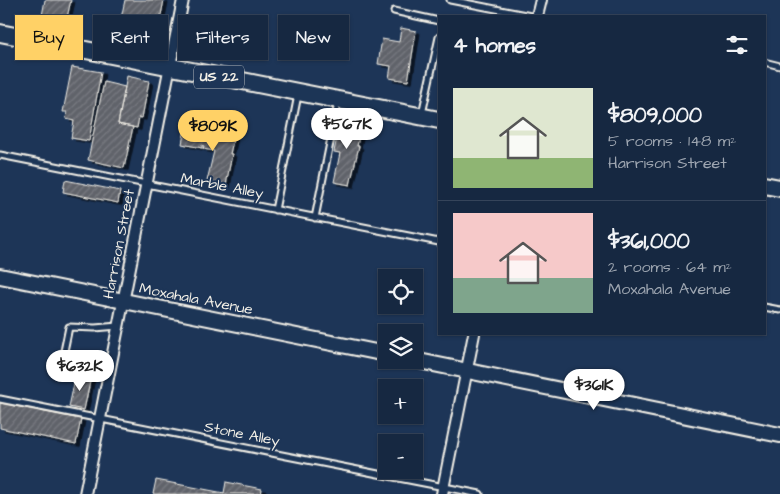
<!DOCTYPE html>
<meta charset="utf-8">
<style>
:root{--surface:#162841;--page:#1f3048;--text:#f1f3f6;--muted:#9ea6b1;--line:#35445a;--accent:#ffd166}
body{margin:0;font-family:"Architects Daughter",sans-serif;background:var(--page);color:var(--text);height:100vh;display:flex;flex-direction:column;font-size:19px;white-space:nowrap}
*{box-sizing:border-box;margin:0}
p{font-size:16px;color:var(--muted)}
.icon{flex:none;width:28px;height:28px;fill:none;stroke:currentColor;stroke-width:2;stroke-linecap:round;stroke-linejoin:round}
.map{position:relative;flex:1;overflow:hidden}
.sheet{position:absolute;left:438px;top:15px;width:328px;height:320px;display:flex;flex-direction:column;background:var(--surface);border-radius:0px;box-shadow:0 1px 4px #0004,0 0 0 1px var(--line)}
.sheet>*{flex:none}
.hud{position:absolute;left:15px;top:15px;width:348px;height:45px;display:flex;gap:10px}
.controls{position:absolute;left:378px;top:269px;display:grid;gap:10px}
.controls a{display:grid;place-items:center;width:45px;height:45px;border-radius:0px;background:var(--surface);box-shadow:0 1px 4px #0004,0 0 0 1px var(--line);font-size:25px}
.price{position:absolute;translate:-50% -42px;padding:0 11px;border-radius:18px;background:#fff;color:#222;font-size:16px;line-height:32px;filter:drop-shadow(0 1px 2px #0008)}
.price::after{content:'';position:absolute;left:50%;top:30px;width:15px;height:11px;margin-left:-8px;background:inherit;clip-path:polygon(0 0,100% 0,50% 100%)}
.price.on{background:var(--accent);color:#111}
ul{padding:0;list-style:none}
li{display:flex;align-items:center;gap:15px;height:125px;padding:0 15px}
li+li{border-top:1px solid var(--line)}
li span{display:grid;place-items:center;flex:none;width:140px;height:100px;border-radius:0px;color:#555}
li>.icon{margin-inline-start:auto}
span .icon{width:60px;height:60px;fill:#fffc;stroke-width:1}
li b{font-size:21px}
h2{display:flex;justify-content:space-between;align-items:center;height:60px;padding:0 15px;font-size:21px}
.chip{padding:0 18px;border-radius:0px;background:var(--surface);box-shadow:0 1px 4px #0004,0 0 0 1px var(--line);font-size:18px;line-height:45px}
.chip.on{background:var(--accent);color:#111}
.map>svg:first-child{display:block}
.building{fill:url(#building-hatch);stroke:#f4f1e8;filter:url(#shadow)}
.lines{fill:none;stroke-linecap:round;stroke-linejoin:round}
.lane-casing{stroke:#f4f1e8;stroke-width:9}
.street-casing{stroke:#f4f1e8;stroke-width:14}
.secondary-casing{stroke:#f4f1e8;stroke-width:18}
.primary-casing{stroke:#f4f1e8;stroke-width:20}
.lane{stroke:#1d3557;stroke-width:5}
.street{stroke:#1d3557;stroke-width:10}
.secondary{stroke:#1d3557;stroke-width:14}
.primary{stroke:#1d3557;stroke-width:16}
.labels{text-anchor:middle;dominant-baseline:central;stroke-width:4;stroke-linejoin:round;paint-order:stroke}
.shield{fill:#1d3557;stroke:#b4b9bc;stroke-width:1}
.shield-label{font-size:14px;font-weight:bold;fill:#f4f1e8}
.street-label{font-size:15px;fill:#f4f1e8;stroke:#1d3557}
</style>
<div class="map">
<svg width="780" height="494" viewBox="0 0 780 494">
<defs>
<pattern id="building-hatch" width="6" height="6" patternUnits="userSpaceOnUse" patternTransform="scale(1.25)"><rect width="6" height="6" fill="#61636b"/><path d="M-1 1l2-2M0 6l6-6M5 7l2-2" fill="none" stroke="#787a80"/></pattern>
<filter id="shadow"><feDropShadow dx="4" dy="2.5" stdDeviation="0" flood-color="#0009"/></filter>
</defs>
<rect width="100%" height="100%" fill="#1d3557"/>
<filter id="ink" filterUnits="userSpaceOnUse"><feTurbulence type="fractalNoise" baseFrequency=".02" numOctaves="2"/><feDisplacementMap in="SourceGraphic" scale="10" xChannelSelector="R" yChannelSelector="G"/><feConvolveMatrix kernelMatrix="1 2 1 2 8 2 1 2 1" color-interpolation-filters="sRGB"/></filter>
<g filter="url(#ink)">
<path class="building" d="M 45,0 L 71,0 L 65,26 L 41,21 Z
M 125,0 L 164,0 L 155,45 L 117,37 Z
M 401,28 L 416,31 L 408,81 L 389,78 L 391,66 L 378,64 L 382,39 L 399,42 Z
M 72,67 L 101,72 L 89,141 L 71,138 L 74,121 L 66,119 L 67,112 L 63,112 Z
M 127,76 L 149,81 L 142,118 L 139,117 L 137,128 L 118,124 Z
M 104,82 L 125,87 L 118,124 L 133,127 L 124,168 L 88,160 Z
M 341,118 L 362,122 L 357,146 L 359,146 L 350,185 L 334,182 L 340,153 L 334,152 Z
M 185,128 L 205,132 L 205,130 L 234,136 L 230,154 L 232,154 L 226,185 L 207,181 L 214,151 L 203,149 L 204,146 L 202,145 L 202,148 L 182,144 Z
M 65,180 L 120,191 L 118,203 L 63,192 Z
M 76,374 L 91,377 L 84,410 L 69,407 Z
M 0,403 L 81,419 L 76,444 L 0,428 Z
M 156,480 L 224,493 L 226,482 L 262,489 L 261,494 L 153,494 Z"/>
<g class="lines">
<defs>
<path id="lane" d="M 450,0 L 531,16
M 394,11 L 439,21
M 45,39 L 48,22
M 764,62 L 780,66
M 422,114 L 439,37
M 0,155 L 439,242
M 275,210 L 298,95
M 315,218 L 338,103
M 764,307 L 780,310
M 63,356 L 69,327 L 95,328 L 118,326
M 0,399 C 160,432 320,462 480,494"/>
<path id="street" d="M 537,16 L 541,0
M 85,494 L 183,0
M 442,494 L 474,334"/>
<path id="secondary" d="M 0,276 L 386,354
M 414,360 L 780,435"/>
<path id="primary" d="M 0,33 L 439,120
M 764,185 L 780,188"/>
</defs>
<use href="#lane" class="lane-casing"/>
<use href="#street" class="street-casing"/>
<use href="#secondary" class="secondary-casing"/>
<use href="#primary" class="primary-casing"/>
<use href="#lane" class="lane"/>
<use href="#street" class="street"/>
<use href="#secondary" class="secondary"/>
<use href="#primary" class="primary"/>
</g>
</g>
<g class="labels">
<rect class="shield" x="194" y="65.5" width="50" height="23" rx="4"/>
<g class="shield-label">
<text x="219" y="77">US 22</text>
</g>
<g class="street-label">
<text transform="translate(222 186) rotate(11)">Marble Alley</text>
<text transform="translate(119 244) rotate(-79)">Harrison Street</text>
<text transform="translate(196 299) rotate(11)">Moxahala Avenue</text>
<text transform="translate(242 434) rotate(11)">Stone Alley</text>
</g>
</g>
</svg>
<div class="controls">
<a><svg class="icon" aria-label="locate" viewBox="0 0 24 24"><circle cx="12" cy="12" r="6"/><path d="M12 2v4M12 18v4M2 12h4M18 12h4"/></svg></a>
<a><svg class="icon" aria-label="layers" viewBox="0 0 24 24"><path d="M12 4l9 5-9 5-9-5zM3 14l9 5 9-5"/></svg></a>
<a>+</a>
<a>−</a>
</div>
<b class="price" style="left:347px;top:150px">$567K</b>
<b class="price on" style="left:213px;top:152px">$809K</b>
<b class="price" style="left:80px;top:392px">$632K</b>
<b class="price" style="left:594px;top:411px">$361K</b>
<div class="hud">
<a class="chip on">Buy</a>
<a class="chip">Rent</a>
<a class="chip">Filters</a>
<a class="chip">New</a>
</div>
<section class="sheet">
<h2>4 homes<svg class="icon" aria-label="filters" viewBox="0 0 24 24"><path d="M4 7h16M4 17h16"/><circle cx="9" cy="7" r="2"/><circle cx="15" cy="17" r="2"/></svg></h2>
<ul>
<li><span style="background:linear-gradient(#dfe7d0 70%,#8fb573 0)"><svg class="icon" aria-label="home" viewBox="0 0 24 24"><path d="M3 11l9-7 9 7M6 9v11h12V9"/></svg></span><div><b>$809,000</b><p>5 rooms · 148 m²</p><p>Harrison Street</p></div></li>
<li><span style="background:linear-gradient(#f6c9c9 65%,#7fa58c 0)"><svg class="icon" aria-label="home" viewBox="0 0 24 24"><path d="M3 11l9-7 9 7M6 9v11h12V9"/></svg></span><div><b>$361,000</b><p>2 rooms · 64 m²</p><p>Moxahala Avenue</p></div></li>
</ul>
</section>
</div>
